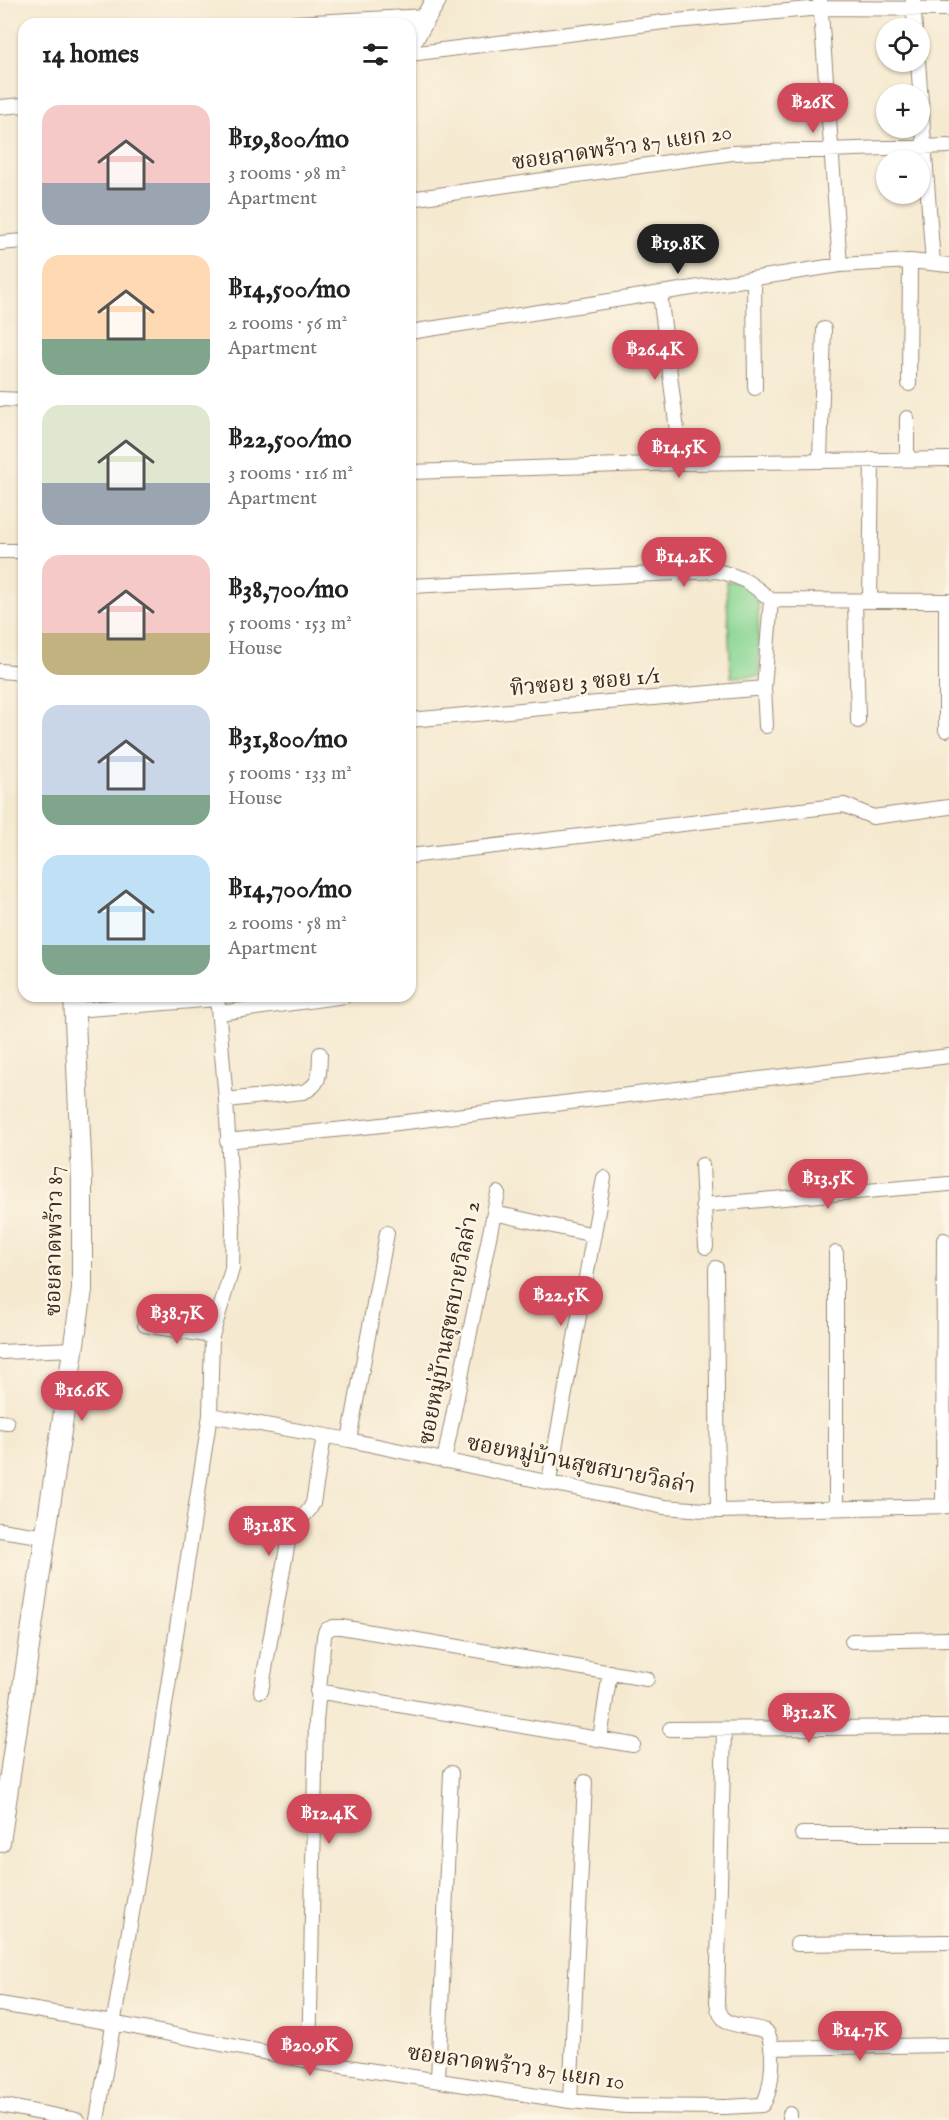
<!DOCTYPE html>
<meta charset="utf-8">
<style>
:root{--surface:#fff;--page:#f6f6f6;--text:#222;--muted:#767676;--accent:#d1495b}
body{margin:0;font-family:"IM FELL English","Noto Serif Thai",serif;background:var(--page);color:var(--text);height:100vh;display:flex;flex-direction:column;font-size:22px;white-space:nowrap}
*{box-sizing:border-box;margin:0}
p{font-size:20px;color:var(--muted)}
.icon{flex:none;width:33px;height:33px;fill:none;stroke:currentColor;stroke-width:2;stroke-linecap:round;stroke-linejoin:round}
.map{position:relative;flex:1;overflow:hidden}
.sheet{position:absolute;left:18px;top:18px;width:398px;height:984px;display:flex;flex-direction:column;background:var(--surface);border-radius:18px;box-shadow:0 2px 4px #0004}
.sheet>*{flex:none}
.tools{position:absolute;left:876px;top:18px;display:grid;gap:12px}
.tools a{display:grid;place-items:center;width:54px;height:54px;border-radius:50%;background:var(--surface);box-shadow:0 2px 4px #0004;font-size:30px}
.price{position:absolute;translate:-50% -51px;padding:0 14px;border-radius:21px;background:var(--accent);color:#fff;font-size:20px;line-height:39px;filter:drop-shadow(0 2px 3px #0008)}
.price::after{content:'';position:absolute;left:50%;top:36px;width:18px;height:14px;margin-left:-9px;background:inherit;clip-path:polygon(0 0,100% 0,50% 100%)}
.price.on{background:#222;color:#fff}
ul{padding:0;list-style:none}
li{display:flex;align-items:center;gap:18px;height:150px;padding:0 24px}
li span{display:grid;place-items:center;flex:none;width:168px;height:120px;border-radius:18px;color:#555}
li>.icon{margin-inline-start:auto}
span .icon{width:72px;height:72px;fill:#fffc;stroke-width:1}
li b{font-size:26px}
h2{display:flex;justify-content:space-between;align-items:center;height:72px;padding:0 24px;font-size:26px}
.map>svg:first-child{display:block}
.green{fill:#8ad694;stroke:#628059;stroke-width:1.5}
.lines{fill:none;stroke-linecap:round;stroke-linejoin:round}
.street-casing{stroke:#988a77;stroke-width:16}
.secondary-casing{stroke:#988a77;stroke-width:22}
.street{stroke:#fff;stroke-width:14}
.secondary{stroke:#fff;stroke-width:20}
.labels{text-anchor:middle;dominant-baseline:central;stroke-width:5;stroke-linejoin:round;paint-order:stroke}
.street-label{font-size:22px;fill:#3b2a1e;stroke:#fcf5e5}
</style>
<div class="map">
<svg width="949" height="2120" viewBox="0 0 949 2120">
<rect width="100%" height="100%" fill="#fcf5e5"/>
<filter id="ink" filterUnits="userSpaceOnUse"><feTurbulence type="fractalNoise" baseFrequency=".0167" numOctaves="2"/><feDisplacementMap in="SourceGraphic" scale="12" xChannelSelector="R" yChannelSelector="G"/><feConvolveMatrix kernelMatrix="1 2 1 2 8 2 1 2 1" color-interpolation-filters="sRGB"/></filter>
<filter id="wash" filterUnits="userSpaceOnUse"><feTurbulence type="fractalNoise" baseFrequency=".008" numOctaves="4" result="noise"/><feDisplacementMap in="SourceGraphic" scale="24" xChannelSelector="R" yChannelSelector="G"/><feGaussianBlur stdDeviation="1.35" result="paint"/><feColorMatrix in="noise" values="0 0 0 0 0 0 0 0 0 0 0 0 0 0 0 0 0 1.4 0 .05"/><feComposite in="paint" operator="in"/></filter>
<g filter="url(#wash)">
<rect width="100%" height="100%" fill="#f5e9d0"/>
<path class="green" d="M 726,581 L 739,582 L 758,595 L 759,676 L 731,677 Z"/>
</g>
<g filter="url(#ink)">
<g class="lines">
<defs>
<path id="street" d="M 820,0 L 840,265
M 913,0 L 915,28
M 275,24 L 427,16
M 410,54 L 664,22 L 821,8 L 949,9
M 918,62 L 933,263
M 0,107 L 24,105
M 410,199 L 732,153 L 949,146
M 0,243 L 24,241
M 754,279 L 755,388
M 660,294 L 681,463
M 410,332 L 840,265 L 910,261 L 949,265
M 909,384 L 910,261
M 0,399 L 24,400
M 907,418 L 907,459
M 820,460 L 824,329
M 410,472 L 681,463 L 949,459
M 0,551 L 24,551
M 410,586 L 716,571 C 742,576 752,584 771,600 L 949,601
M 870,600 L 872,459
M 855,601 L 858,721
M 0,671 L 24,673
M 764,688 L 766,726
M 410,720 L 764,688 L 771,600
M 946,730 L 946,601
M 410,856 L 844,805 L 873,817 L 949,807
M 75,1010 L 217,999
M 219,1013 L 345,996
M 226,1100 L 303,1092 C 322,1085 319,1072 320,1054
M 227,1141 L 373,1126 L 949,1056
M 702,1165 L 706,1247
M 703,1205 L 949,1184
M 494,1213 L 594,1235
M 836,1253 L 836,1508
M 716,1268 L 718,1511
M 145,1325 L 212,1336
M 0,1352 L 74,1349
M 210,1415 L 349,1440 L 664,1507 L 718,1511 L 949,1506
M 0,1422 L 7,1423
M 349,1440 L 387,1233
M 444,1461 L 498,1193
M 549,1481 L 604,1178
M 943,1507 L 944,1240
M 0,1530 L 46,1537
M 852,1641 L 949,1639
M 261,1691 L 288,1542 L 294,1527 L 309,1510 L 313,1503 L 324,1436
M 317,1691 L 633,1745
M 670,1729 L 949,1727
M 600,1739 L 610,1672
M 802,1834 L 949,1834
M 797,1944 L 949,1942
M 0,2004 L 113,2023 L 309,2061 L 570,2101 L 627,2106 L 725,2107 L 762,2105 C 773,2092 776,2044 766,2031 C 744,2023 720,2031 717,2002 L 724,1729
M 771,2048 L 949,2045
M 309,2061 L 316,1721 L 324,1636 L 326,1630 L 333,1627 L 341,1627 L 647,1679
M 438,2079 L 451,1773
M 570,2101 L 585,1782
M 0,2105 L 77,2120
M 97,2120 L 141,1860 L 210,1415 L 212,1336 L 232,1269 L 233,1226 L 226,1100 L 217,996
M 790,2120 L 790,2114"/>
<path id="secondary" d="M 410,44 L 436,0
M 0,1842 L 82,1290 L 82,1181 L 74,996"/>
</defs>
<use href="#street" class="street-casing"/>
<use href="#secondary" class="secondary-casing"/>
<use href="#street" class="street"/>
<use href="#secondary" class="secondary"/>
</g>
</g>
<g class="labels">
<g class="street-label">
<text transform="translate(622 148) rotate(-8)">ซอยลาดพร้าว 87 แยก 20</text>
<text transform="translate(585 683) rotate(-5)">ทิวซอย 3 ซอย 1/1</text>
<text transform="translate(55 1241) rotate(-89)">ซอยลาดพร้าว 87</text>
<text transform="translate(450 1323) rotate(-79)">ซอยหมู่บ้านสุขสบายวิลล่า 2</text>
<text transform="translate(581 1465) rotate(11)">ซอยหมู่บ้านสุขสบายวิลล่า</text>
<text transform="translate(516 2068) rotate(8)">ซอยลาดพร้าว 87 แยก 10</text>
</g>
</g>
</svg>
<div class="tools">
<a><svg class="icon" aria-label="locate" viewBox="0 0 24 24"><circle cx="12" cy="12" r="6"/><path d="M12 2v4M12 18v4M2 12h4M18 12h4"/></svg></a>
<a>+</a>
<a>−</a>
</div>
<b class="price" style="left:813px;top:134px">฿26K</b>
<b class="price on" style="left:678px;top:275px">฿19.8K</b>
<b class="price" style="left:655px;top:381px">฿26.4K</b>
<b class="price" style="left:679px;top:479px">฿14.5K</b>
<b class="price" style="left:684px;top:588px">฿14.2K</b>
<b class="price" style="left:828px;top:1210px">฿13.5K</b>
<b class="price" style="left:561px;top:1327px">฿22.5K</b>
<b class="price" style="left:177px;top:1345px">฿38.7K</b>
<b class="price" style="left:82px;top:1422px">฿16.6K</b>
<b class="price" style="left:269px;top:1557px">฿31.8K</b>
<b class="price" style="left:809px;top:1744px">฿31.2K</b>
<b class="price" style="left:329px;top:1845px">฿12.4K</b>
<b class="price" style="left:860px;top:2062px">฿14.7K</b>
<b class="price" style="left:310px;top:2077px">฿20.9K</b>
<section class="sheet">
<h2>14 homes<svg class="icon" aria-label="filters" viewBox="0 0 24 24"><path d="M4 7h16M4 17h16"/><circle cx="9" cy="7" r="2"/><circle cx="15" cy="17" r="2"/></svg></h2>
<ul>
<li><span style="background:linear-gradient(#f6c9c9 65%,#9aa5b1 0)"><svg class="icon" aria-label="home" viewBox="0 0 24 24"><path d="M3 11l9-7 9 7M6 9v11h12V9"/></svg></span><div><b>฿19,800/mo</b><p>3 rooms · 98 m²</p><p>Apartment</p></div></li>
<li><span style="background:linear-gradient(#ffd9b3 70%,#7fa58c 0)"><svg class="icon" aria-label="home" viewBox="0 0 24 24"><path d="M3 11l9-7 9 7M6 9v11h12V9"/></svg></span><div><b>฿14,500/mo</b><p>2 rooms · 56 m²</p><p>Apartment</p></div></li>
<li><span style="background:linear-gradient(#dfe7d0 65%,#9aa5b1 0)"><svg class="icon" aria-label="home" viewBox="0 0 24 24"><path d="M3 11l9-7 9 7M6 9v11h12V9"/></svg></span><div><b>฿22,500/mo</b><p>3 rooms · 116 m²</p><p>Apartment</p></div></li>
<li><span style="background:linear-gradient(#f6c9c9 65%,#c2b280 0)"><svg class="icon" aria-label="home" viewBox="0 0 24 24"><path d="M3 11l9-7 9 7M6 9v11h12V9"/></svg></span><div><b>฿38,700/mo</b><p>5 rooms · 153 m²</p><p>House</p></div></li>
<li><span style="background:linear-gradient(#c9d6e8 75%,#7fa58c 0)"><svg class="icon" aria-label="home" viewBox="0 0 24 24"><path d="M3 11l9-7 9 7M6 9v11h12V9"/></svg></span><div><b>฿31,800/mo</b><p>5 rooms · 133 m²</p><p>House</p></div></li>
<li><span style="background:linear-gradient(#bfe0f5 75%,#7fa58c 0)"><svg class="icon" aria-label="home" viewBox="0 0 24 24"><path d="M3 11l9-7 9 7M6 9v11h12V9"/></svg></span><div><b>฿14,700/mo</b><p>2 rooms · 58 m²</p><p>Apartment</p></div></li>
</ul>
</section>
</div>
